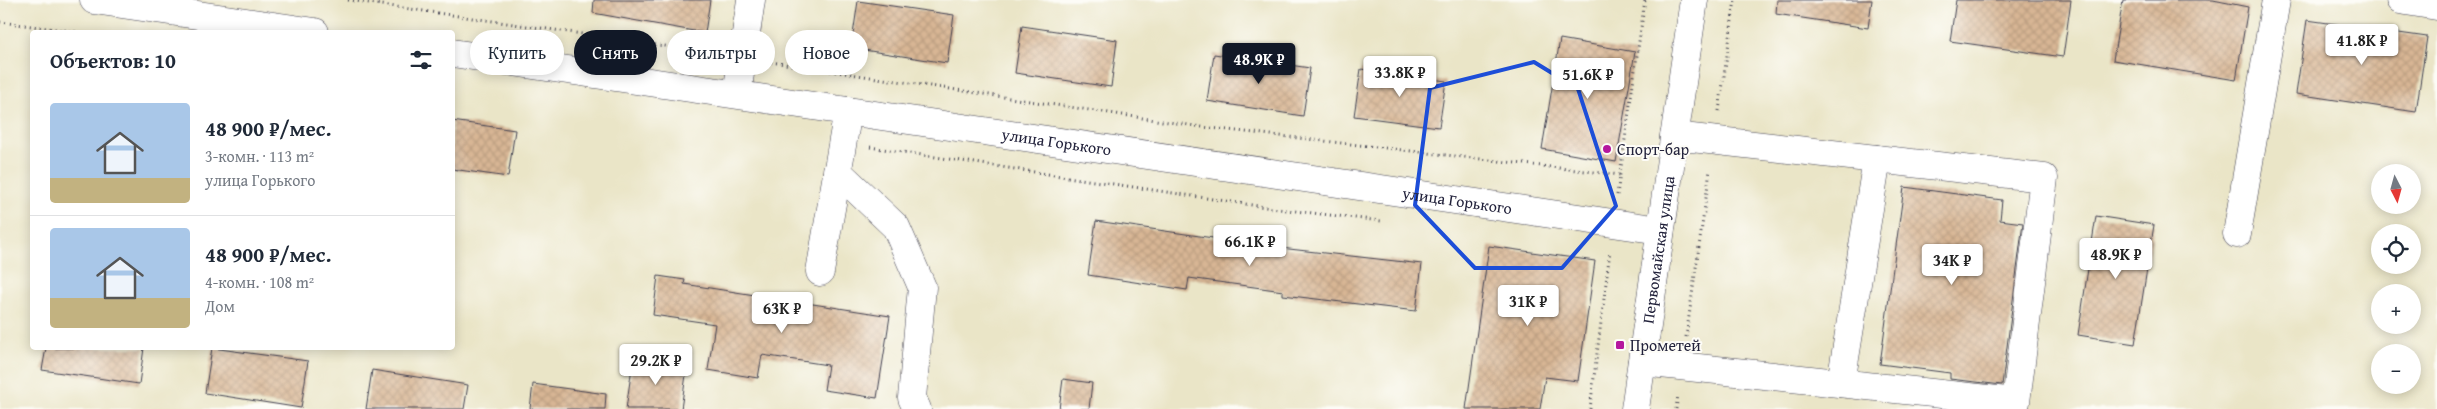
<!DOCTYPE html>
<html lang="ru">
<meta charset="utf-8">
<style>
:root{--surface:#fff;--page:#f2f2f3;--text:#1f2937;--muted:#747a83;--line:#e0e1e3;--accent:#111827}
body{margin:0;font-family:"Gentium Book Plus",serif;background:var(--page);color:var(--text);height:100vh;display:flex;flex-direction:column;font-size:19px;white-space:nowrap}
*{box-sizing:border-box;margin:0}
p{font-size:16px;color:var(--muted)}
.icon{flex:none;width:28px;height:28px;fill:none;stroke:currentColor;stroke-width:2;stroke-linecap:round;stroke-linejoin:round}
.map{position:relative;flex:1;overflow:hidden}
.details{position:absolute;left:30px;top:30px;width:425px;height:320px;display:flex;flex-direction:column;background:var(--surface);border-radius:5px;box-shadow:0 2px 12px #0003}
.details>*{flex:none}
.banner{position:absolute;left:470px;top:30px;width:475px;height:45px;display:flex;gap:10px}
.needle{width:32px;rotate:174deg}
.tools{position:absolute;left:2371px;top:164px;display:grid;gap:10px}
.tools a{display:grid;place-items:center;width:50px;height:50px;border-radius:50%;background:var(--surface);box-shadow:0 2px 12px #0003;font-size:25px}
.price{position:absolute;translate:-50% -42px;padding:0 11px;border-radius:5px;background:#fff;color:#222;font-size:16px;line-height:32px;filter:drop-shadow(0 1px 2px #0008)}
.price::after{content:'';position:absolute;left:50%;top:30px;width:15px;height:11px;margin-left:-8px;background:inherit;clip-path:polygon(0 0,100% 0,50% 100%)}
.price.on{background:var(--accent);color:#fff}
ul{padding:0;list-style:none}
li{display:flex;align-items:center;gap:15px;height:125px;padding:0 20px}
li+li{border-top:1px solid var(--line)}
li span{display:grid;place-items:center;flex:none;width:140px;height:100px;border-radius:5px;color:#555}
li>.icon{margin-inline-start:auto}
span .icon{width:60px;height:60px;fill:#fffc;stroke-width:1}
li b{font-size:21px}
h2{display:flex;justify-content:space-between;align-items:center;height:60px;padding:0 20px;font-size:21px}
.chip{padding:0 18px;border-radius:22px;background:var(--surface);box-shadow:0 2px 12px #0003;font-size:18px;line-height:45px}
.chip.on{background:var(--accent);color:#fff}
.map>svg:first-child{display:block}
.building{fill:url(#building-cross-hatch)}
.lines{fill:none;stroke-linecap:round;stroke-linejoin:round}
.minor-casing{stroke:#403f50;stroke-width:29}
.path{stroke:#403f50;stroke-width:3;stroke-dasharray:1 4;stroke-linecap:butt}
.minor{stroke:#fff;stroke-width:28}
.marked{fill:none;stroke:#1d4ed8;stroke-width:4;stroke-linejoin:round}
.poi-dot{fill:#b5179e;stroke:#fdfcf7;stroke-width:2}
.labels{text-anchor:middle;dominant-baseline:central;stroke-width:4;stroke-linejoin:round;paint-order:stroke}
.street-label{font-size:16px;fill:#22223b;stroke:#fdfcf7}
.poi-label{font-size:16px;fill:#22223b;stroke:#fdfcf7;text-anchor:start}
</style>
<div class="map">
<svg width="2437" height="409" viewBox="0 0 2437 409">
<defs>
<pattern id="building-cross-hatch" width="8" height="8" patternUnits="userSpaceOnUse" patternTransform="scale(1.25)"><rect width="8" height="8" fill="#d8b694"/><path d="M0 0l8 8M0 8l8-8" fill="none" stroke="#b99c80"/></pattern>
</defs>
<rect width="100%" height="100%" fill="#fdfcf7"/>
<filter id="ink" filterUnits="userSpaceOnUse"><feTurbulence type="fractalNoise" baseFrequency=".02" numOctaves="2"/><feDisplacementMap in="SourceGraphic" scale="10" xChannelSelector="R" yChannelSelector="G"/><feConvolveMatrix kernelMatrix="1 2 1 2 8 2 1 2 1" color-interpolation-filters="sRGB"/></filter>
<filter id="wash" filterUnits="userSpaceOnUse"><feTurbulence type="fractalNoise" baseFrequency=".0096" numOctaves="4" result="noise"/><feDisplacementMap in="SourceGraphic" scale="20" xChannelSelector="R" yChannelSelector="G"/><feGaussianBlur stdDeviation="1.12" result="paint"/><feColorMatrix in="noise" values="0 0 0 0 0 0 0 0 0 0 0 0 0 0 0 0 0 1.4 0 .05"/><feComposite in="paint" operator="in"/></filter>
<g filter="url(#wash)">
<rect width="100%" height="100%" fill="#eae5c7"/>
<g id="blocks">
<path class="building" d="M 594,0 L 710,0 L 705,33 L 593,13 Z
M 1777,0 L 1872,0 L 1868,28 L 1776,14 Z
M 1956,0 L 2071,0 L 2063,57 L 1950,41 Z
M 2123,0 L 2213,0 L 2248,7 L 2236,80 L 2113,60 Z
M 858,1 L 954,15 L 947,63 L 851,48 Z
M 2307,20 L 2427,37 L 2416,112 L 2296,94 Z
M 1022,26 L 1117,40 L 1111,87 L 1015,73 Z
M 1560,39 L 1635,52 L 1616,162 L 1542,149 Z
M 1214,54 L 1310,68 L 1303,116 L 1207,101 Z
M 1361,69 L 1446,81 L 1439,127 L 1354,116 Z
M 452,121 L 515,130 L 508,177 L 452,169 Z
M 1904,187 L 2002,200 L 2000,220 L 2023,223 L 2002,385 L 1950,379 L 1950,373 L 1880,364 Z
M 2096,216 L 2154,225 L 2135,344 L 2078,335 Z
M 1096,221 L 1289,249 L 1422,264 L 1416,311 L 1283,295 L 1283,291 L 1189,278 L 1187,290 L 1088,275 Z
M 1489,246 L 1595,261 L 1578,381 L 1545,377 L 1540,409 L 1466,409 Z
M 658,276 L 685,280 L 684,284 L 890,316 L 877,398 L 824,390 L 828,365 L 762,355 L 758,378 L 708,370 L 715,324 L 653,315 Z
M 46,348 L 144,348 L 139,384 L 42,370 Z
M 212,348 L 308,361 L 301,408 L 205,393 Z
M 633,360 L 687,368 L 681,409 L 626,409 Z
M 372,370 L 468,385 L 464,409 L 366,409 Z
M 1063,379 L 1092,383 L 1089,409 L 1059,409 Z
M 533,384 L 606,394 L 605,409 L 530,409 Z"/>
</g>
</g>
<g filter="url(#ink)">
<use href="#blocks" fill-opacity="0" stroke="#403f50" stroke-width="1"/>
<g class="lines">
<defs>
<g id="minor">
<path d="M 94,0 L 315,32"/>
<path d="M 2400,0 L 2437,6"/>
<path id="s1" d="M 452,53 L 1660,230"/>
<path d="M 737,94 L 751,0"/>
<path d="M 837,171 L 896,227 L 922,287 L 912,398 L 917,409"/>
<path d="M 2237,234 L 2276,0"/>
<path d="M 820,272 L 848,111"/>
<path d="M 1642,362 L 2016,402 L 2044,178 L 1674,136"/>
<path d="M 1841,383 L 1877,159"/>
<path id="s2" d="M 1635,409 L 1694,0"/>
</g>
</defs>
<use href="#minor" class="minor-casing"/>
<path class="path" d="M 348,0 L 713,53
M 0,22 L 79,32
M 771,62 L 1202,127 L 1620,175
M 1719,111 L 1735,0
M 870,147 L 1278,209 L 1381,221
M 1617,195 L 1645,0
M 1686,337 L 1710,170
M 1590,409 L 1610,251
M 1676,409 L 1678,395"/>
<use href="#minor" class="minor"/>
</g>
</g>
<path class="marked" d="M 1534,62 L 1578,89 L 1616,206 L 1562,268 L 1475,268 L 1415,205 L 1430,88 Z"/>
<g class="poi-dot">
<circle cx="1607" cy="149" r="5"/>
<rect x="1615" y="340" width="10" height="10" rx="2.5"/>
</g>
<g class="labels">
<g class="street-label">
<text stroke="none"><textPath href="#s1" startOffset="611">улица Горького</textPath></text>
<text stroke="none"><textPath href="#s1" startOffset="1016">улица Горького</textPath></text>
<text stroke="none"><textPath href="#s2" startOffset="161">Первомайская улица</textPath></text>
</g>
<g class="poi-label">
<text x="1617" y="149">Спорт-бар</text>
<text x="1630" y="345">Прометей</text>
</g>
</g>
</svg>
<div class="tools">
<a><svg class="needle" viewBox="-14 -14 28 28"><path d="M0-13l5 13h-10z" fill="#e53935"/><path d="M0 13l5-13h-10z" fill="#747a83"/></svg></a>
<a><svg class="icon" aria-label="locate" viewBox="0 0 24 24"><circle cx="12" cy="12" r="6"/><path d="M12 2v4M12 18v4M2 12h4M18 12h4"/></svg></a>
<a>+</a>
<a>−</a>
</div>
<b class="price" style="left:2362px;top:66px">41.8K ₽</b>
<b class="price on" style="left:1259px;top:85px">48.9K ₽</b>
<b class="price" style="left:1400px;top:98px">33.8K ₽</b>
<b class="price" style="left:1588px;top:100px">51.6K ₽</b>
<b class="price" style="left:1250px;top:267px">66.1K ₽</b>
<b class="price" style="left:2116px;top:280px">48.9K ₽</b>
<b class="price" style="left:1952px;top:286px">34K ₽</b>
<b class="price" style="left:1528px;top:327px">31K ₽</b>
<b class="price" style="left:782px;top:334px">63K ₽</b>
<b class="price" style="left:656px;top:386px">29.2K ₽</b>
<div class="banner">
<a class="chip">Купить</a>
<a class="chip on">Снять</a>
<a class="chip">Фильтры</a>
<a class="chip">Новое</a>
</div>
<section class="details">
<h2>Объектов: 10<svg class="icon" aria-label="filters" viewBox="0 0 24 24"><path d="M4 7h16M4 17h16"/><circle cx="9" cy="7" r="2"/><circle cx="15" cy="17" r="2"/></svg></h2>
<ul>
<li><span style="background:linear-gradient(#a9c7e8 75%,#c2b280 0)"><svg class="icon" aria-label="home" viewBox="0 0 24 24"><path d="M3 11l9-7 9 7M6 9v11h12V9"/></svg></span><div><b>48 900 ₽/мес.</b><p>3-комн. · 113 m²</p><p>улица Горького</p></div></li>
<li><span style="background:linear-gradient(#a9c7e8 70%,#c2b280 0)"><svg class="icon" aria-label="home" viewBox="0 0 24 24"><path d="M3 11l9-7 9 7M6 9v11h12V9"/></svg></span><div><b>48 900 ₽/мес.</b><p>4-комн. · 108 m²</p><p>Дом</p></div></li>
</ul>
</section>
</div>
